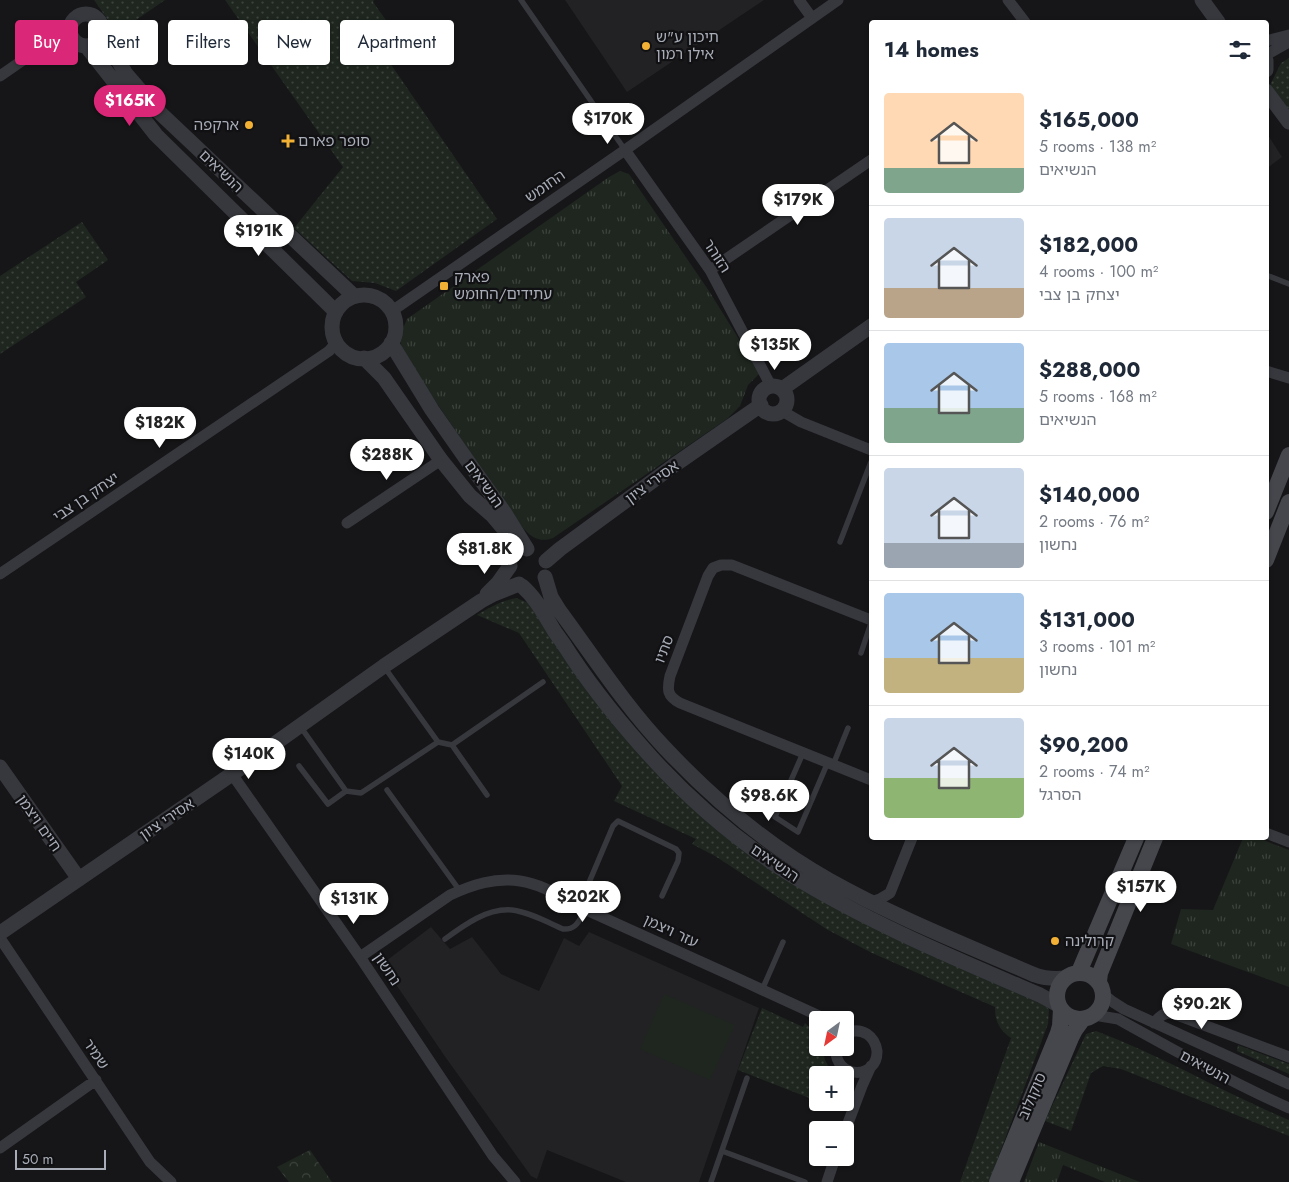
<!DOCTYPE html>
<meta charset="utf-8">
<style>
:root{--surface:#fff;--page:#f6f6f7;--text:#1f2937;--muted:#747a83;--line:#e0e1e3;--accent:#db2777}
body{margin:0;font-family:Jost,"Noto Sans Hebrew",sans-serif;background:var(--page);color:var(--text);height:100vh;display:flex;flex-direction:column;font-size:19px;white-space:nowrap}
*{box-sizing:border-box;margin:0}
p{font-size:16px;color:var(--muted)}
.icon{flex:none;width:28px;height:28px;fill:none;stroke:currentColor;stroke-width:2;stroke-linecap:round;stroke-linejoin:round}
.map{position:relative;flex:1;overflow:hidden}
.drawer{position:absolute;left:869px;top:20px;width:400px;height:820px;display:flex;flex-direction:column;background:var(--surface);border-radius:5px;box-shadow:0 1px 4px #0004}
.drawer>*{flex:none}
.guide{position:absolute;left:15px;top:20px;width:475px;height:45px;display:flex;gap:10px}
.needle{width:32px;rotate:213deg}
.tools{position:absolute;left:809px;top:1011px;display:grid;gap:10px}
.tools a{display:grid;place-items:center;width:45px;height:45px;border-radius:5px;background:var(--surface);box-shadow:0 1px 4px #0004;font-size:25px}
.scale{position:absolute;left:15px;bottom:12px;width:91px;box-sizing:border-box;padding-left:5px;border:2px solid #a8adb8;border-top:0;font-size:14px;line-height:18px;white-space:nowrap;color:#a8adb8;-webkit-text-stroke:4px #111113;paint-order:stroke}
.price{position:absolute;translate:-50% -42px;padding:0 11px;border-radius:18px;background:#fff;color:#222;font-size:16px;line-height:32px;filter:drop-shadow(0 1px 2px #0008)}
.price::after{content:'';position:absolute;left:50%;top:30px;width:15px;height:11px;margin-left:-8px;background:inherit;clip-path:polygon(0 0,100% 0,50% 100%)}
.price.on{background:var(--accent);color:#fff}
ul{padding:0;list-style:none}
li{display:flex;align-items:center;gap:15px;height:125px;padding:0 15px}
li+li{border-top:1px solid var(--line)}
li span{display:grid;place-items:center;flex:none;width:140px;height:100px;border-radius:5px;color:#555}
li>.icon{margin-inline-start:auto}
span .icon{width:60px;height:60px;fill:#fffc;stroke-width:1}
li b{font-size:21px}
h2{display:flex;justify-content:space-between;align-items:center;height:60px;padding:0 15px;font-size:21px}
.tag{padding:0 18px;border-radius:5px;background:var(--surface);box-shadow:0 1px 4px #0004;font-size:18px;line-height:45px}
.tag.on{background:var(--accent);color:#fff}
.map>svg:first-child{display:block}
.built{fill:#222225}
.grass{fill:url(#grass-tufts)}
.forest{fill:url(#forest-crowns)}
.park{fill:url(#park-dots)}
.pitch{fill:#1e261f}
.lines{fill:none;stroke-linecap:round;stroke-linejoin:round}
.service{stroke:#37383d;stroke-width:5.5}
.minor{stroke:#37383d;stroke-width:11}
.tertiary{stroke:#37383d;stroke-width:15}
.secondary{stroke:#45474d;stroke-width:16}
.poi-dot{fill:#f2b134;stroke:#111113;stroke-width:2}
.labels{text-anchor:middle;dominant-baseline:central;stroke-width:4.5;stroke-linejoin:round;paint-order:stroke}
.poi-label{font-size:15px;fill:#a8adb8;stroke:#111113;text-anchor:start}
.street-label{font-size:15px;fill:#a8adb8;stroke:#111113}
</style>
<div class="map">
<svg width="1289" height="1182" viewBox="0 0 1289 1182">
<defs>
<pattern id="grass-tufts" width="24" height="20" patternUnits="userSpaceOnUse" patternTransform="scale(1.25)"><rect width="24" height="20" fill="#1e261f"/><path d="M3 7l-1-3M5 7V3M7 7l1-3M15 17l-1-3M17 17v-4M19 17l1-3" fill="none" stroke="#3c433d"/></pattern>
<pattern id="forest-crowns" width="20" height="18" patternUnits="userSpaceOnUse" patternTransform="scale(1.25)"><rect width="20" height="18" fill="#1e261f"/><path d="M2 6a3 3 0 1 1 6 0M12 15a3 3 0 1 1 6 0" fill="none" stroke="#3c433d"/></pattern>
<pattern id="park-dots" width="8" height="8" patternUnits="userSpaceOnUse" patternTransform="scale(1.25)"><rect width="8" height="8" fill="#1e261f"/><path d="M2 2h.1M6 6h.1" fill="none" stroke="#3c433d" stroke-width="1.8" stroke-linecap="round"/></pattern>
</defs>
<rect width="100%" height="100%" fill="#161618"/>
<path class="built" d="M 565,0 L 764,0 L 627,92 Z
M 1266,132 L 1282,157 L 1266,169 Z
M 431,927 L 450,949 L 472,937 L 501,974 L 539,991 L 564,938 L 579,946 L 589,932 L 759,1008 L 699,1182 L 626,1182 L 547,1150 L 537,1179 L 531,1176 L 446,1058 L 382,964 Z"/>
<path class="grass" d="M 620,171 L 629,174 L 709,291 L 760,373 L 748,385 L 740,406 L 727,419 L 553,538 C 532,546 522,526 511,512 L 406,358 C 398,342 400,335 407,319 L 609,177 Z
M 1243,838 L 1258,838 L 1289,850 L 1289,987 L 1171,944 L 1181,909 L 1213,910 Z
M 1039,1142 L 1140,1182 L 1105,1182 L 1063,1165 L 1057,1182 L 1024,1182 Z"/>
<path class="forest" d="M 310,1150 L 332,1182 L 289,1182 L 277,1167 Z"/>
<path class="park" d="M 94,0 L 165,0 L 117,33 Z
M 225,0 L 374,0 L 373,2 L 398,37 L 381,50 L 497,219 L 396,291 L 375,283 L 352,281 L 294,228 L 343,167 Z
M 1289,58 L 1289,113 L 1269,87 L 1281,63 Z
M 82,222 L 108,260 L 76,282 L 86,297 L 0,354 L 0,276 Z
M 516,598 L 529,603 L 587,685 L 743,846 L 1042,1004 L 1049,1009 L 1048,1024 L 989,1182 L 960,1182 L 1011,1038 C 999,1030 995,1021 995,1007 L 872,953 L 828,930 L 715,856 L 692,844 L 696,839 L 614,801 L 622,786 L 519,633 L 477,615 C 490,607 501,601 516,598 Z
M 762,1008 L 803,1027 L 805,1023 L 817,1034 L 818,1048 L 822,1048 L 825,1060 L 833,1075 L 818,1075 L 817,1101 L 738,1070 Z
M 1096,1031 C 1163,1056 1224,1093 1289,1120 L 1289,1136 L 1121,1069 L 1103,1066 L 1091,1073 L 1071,1131 L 1045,1121 L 1086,1034 Z
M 1238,1045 L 1289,1064 L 1289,1074 L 1237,1051 Z"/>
<path class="pitch" d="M 664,994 L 735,1025 L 710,1080 L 640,1049 Z"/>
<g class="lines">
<path class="service" d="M 521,0 L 625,150
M 1266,275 L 1289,284
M 840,542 L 871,462
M 861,653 L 871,623
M 385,668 L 438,742 L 452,745
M 300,726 L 346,791
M 803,753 L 775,817 L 798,832 L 828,762
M 833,765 L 848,728
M 299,766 L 328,804 L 346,791 L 361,793 L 438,742
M 387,790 L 460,891
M 487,795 L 452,745 L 543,682
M 579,906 L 613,826 L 618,821 L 676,849 L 679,853 L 678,861 L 662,896
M 445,939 C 464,925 487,908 512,910 C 529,912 547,922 563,929 C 577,930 579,920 586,909
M 762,990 L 783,942
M 722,1151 L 805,1182
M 711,1182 L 747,1078"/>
<path class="minor" d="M 799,0 L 812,18
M 1008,0 L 1025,22
M 1266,41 L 1289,35
M 1266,55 L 1289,42
M 0,76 L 39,49 L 70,35
M 625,150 L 710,270 L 771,386
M 710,270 L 871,160
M 392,311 L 625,150 L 838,0
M 1266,371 L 1289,378
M 782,411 L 801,422 L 871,450
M 347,523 L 441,460
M 0,574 L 329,351 L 337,342
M 871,620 L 732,565 L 721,565 L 713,568 L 708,576 L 670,676 C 667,690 667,696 680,703 L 871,780
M 232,774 L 360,957 L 493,1156 L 515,1182
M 1266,833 L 1289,842
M 871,902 L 880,899 L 890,893 L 912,838
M 0,938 L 150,1162 L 171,1182
M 360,957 L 450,895 C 472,885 495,877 520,881 C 547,885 568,902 593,913 C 671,948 750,984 828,1020
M 1103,994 L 1113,1002 L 1124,1009 L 1289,1084
M 1094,1015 L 1118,1019 L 1125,1023 C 1179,1053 1233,1083 1289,1108
M 1154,1023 C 1159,1017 1164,1012 1172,1013 L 1289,1057
M 836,1048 C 834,1080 878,1080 877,1051 C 876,1044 873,1038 867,1034 C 860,1030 852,1030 845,1034
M 845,1131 L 862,1086 L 871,1066
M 0,1148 L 96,1080
M 827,1182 L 835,1158"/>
<path class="tertiary" d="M 1202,0 L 1218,22
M70 30a16 16 0 1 1 32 0a16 16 0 1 1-32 0Z
M 102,33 L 126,74 L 158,111 L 354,296
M 87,47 L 156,135 L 336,312
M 1266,60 L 1266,70
M 1266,91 L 1289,122
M332 327a32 32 0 1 1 64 0a32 32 0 1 1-64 0Z
M 391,343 L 432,410 L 476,473 L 504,512 L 527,549
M 364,358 L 384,378 L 441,460 L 470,496 L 492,515 L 507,533 L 511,559
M759 400a14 14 0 1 1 28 0a14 14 0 1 1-28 0Z
M 782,389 L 871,326
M 546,561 L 560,549 L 673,466 L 761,405
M 545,577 L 551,597 L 559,610 C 593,656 625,706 665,748 C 713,799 768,846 829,880 C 895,917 966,945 1035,975 C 1046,979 1054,979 1065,978
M 522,586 C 537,599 545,616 555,632 C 561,640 567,649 572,657 C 596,693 623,726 652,758 C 692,802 738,841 788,873 C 867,922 954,958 1040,995 L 1058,1005
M 487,594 L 498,583 L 510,566
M 0,767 L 79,879
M 0,933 L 232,774 L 384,666 L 481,601 L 494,594 L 519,584"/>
<path class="secondary" d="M 1266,512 L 1289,455
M 1266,560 L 1289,502
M 1079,972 L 1136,838
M1057 996a23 23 0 1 1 46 0a23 23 0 1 1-46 0Z
M 1099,981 L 1100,973 L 1155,838
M 997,1182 L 1058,1033 L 1060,1026 L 1061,1009
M 1011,1182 L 1071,1038 L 1075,1030 L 1083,1019"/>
</g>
<g class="poi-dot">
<circle cx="646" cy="46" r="5"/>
<circle cx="249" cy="125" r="5"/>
<path d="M285.5 133.5h5v5h5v5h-5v5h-5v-5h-5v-5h5z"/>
<rect x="439" y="281" width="10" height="10" rx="2.5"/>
<circle cx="1055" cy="941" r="5"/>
</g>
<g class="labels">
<g class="poi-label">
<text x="656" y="37">תיכון ע"ש<tspan x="656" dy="17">אילן רמון</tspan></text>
<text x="239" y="125" text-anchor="end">ארקפה</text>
<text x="298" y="141">סופר פארם</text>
<text x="454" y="277">פארק<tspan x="454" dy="17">עתידים/החומש</tspan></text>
<text x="1065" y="941">קרולינה</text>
</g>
<g class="street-label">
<text transform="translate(221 171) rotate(44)">הנשיאים</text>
<text transform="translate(545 186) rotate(-35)">החומש</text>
<text transform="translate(717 256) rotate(57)">הזוהר</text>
<text transform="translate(652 482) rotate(-36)">אסירי ציון</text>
<text transform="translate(484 484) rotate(54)">הנשיאים</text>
<text transform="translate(86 497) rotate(-34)">יצחק בן צבי</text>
<text transform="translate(664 649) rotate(-69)">סתיו</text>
<text transform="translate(167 819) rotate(-34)">אסירי ציון</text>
<text transform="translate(39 823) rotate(55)">חיים ויצמן</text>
<text transform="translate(775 863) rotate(34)">הנשיאים</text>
<text transform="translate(671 931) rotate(25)">עזר ויצמן</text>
<text transform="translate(387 969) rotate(56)">נחשון</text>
<text transform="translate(96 1054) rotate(56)">שמיר</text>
<text transform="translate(1205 1067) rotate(28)">הנשיאים</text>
<text transform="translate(1032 1096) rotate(-67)">סוקולוב</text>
</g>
</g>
</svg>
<div class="tools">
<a><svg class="needle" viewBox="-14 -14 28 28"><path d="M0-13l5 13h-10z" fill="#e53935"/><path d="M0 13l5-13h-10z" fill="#747a83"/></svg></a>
<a>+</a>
<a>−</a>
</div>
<div class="scale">50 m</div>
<b class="price on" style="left:130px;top:127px">$165K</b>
<b class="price" style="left:608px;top:145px">$170K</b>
<b class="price" style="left:798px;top:226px">$179K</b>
<b class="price" style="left:259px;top:257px">$191K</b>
<b class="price" style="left:775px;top:371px">$135K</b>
<b class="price" style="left:160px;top:449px">$182K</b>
<b class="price" style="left:387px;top:481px">$288K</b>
<b class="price" style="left:485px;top:575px">$81.8K</b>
<b class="price" style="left:249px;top:780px">$140K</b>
<b class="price" style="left:769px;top:822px">$98.6K</b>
<b class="price" style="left:1141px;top:913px">$157K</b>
<b class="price" style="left:583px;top:923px">$202K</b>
<b class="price" style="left:354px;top:925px">$131K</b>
<b class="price" style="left:1202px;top:1030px">$90.2K</b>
<div class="guide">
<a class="tag on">Buy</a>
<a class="tag">Rent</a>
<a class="tag">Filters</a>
<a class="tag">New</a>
<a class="tag">Apartment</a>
</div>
<section class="drawer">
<h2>14 homes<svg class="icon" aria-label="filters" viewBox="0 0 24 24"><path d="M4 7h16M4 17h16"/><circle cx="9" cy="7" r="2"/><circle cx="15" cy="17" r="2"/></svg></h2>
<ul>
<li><span style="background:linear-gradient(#ffd9b3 75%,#7fa58c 0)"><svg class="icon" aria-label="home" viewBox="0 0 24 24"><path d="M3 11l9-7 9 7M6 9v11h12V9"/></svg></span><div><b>$165,000</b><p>5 rooms · 138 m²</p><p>הנשיאים</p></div></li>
<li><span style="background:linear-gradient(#c9d6e8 70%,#b9a48a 0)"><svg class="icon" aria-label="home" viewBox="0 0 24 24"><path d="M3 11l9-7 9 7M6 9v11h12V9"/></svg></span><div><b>$182,000</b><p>4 rooms · 100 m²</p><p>יצחק בן צבי</p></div></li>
<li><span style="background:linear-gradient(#a9c7e8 65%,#7fa58c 0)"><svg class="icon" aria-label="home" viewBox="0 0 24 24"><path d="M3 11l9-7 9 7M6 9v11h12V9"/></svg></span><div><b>$288,000</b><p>5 rooms · 168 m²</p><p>הנשיאים</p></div></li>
<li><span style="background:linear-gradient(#c9d6e8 75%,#9aa5b1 0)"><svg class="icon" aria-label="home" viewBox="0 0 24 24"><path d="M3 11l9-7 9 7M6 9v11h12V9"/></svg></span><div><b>$140,000</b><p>2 rooms · 76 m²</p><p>נחשון</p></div></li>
<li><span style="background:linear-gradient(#a9c7e8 65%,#c2b280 0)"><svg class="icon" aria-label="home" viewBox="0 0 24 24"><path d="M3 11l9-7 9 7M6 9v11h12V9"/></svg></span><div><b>$131,000</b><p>3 rooms · 101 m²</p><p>נחשון</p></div></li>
<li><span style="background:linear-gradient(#c9d6e8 60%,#8fb573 0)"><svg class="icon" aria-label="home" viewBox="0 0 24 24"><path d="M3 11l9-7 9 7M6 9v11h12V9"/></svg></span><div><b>$90,200</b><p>2 rooms · 74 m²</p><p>הסרגל</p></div></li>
</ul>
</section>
</div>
